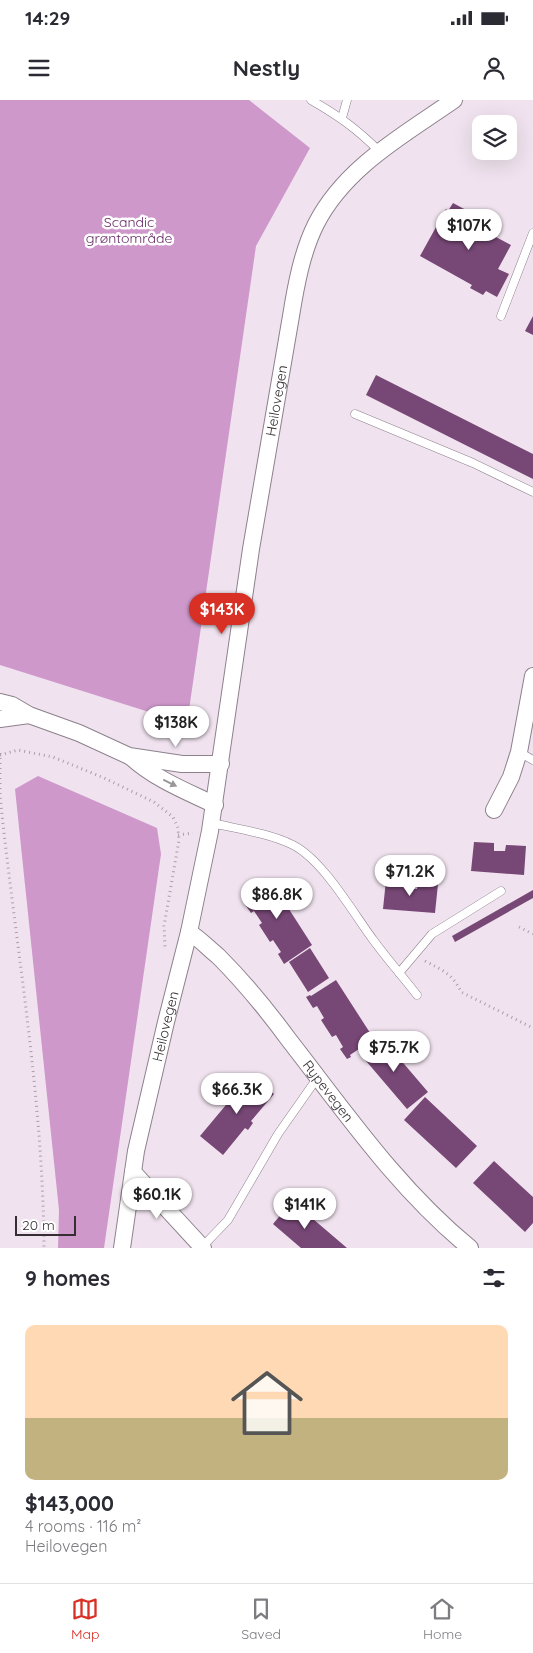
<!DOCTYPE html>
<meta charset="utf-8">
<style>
:root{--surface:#fff;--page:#f2f2f3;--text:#2b2b33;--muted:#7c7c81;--line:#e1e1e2;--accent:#d93025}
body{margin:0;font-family:Quicksand,sans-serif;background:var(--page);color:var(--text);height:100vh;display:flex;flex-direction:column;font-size:19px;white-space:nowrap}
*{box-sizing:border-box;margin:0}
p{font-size:16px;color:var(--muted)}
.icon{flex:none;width:28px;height:28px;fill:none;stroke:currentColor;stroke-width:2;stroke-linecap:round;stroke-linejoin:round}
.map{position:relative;height:1148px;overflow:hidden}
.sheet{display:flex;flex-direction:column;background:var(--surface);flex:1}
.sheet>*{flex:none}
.fabs{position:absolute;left:472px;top:15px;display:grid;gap:10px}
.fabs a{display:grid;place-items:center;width:45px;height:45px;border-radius:10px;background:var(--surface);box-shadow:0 5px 20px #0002;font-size:25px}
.scale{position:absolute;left:15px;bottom:12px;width:61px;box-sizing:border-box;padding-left:5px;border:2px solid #352f34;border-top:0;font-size:14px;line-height:18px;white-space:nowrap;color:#352f34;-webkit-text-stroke:4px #fff;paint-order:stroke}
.price{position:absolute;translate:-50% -42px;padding:0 11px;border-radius:18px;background:#fff;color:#222;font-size:16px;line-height:32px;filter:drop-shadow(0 1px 2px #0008)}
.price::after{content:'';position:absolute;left:50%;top:30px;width:15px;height:11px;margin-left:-8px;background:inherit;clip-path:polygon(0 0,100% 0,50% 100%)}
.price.active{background:var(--accent);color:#fff}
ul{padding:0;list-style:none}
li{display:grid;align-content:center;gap:10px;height:265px;padding:0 25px}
li span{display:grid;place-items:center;height:155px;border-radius:10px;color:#555}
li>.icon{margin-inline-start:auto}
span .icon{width:90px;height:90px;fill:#fffc;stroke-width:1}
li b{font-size:21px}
h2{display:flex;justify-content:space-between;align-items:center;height:60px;padding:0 25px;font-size:21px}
.status{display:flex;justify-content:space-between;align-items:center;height:35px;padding:0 25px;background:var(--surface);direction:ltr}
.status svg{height:14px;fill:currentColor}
header{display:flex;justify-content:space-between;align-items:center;height:65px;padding:0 25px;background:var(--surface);font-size:22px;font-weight:700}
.tabs{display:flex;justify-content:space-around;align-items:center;height:70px;border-top:1px solid var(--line);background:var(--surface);font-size:14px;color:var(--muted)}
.tabs a{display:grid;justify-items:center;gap:2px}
.tabs .active{color:var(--accent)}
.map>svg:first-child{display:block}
.forest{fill:#ce98cb}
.building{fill:#774776}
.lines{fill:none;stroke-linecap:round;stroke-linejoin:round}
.service-casing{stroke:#8c818c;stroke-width:9}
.minor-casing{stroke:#8c818c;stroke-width:18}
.path{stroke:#a99fa8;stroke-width:3;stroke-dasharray:1 4;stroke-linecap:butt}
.service{stroke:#fff;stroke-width:8}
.minor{stroke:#fff;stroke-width:16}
.oneway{fill:#9a979a}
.labels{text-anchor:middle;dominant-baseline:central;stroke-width:5;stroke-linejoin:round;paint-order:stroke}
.park-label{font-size:14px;fill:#662665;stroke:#fff}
.street-label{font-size:14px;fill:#352f34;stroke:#fff}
</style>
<div class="status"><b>14:29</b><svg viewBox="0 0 49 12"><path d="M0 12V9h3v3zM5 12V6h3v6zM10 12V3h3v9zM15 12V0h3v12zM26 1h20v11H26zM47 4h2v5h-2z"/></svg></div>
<header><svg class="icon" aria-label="menu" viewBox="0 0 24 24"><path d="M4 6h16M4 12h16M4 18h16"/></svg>Nestly<svg class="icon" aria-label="person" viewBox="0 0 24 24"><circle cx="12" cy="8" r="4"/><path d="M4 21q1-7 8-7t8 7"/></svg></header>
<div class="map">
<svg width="533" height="1148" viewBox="0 0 533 1148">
<rect width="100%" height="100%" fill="#f0e3ef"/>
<path class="forest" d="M 0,0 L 249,0 L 310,48 L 256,146 L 187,624 L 0,565 Z
M 38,676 L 157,728 L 161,754 L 104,1148 L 58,1148 L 59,1110 L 15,689 Z"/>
<path class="building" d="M 453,103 L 466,110 L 462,118 L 478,127 L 485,114 L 501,123 L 494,136 L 511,145 L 498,169 L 509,174 L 497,197 L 486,191 L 483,195 L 470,188 L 472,185 L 420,156 L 446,109 L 448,111 Z
M 533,216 L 533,235 L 525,231 Z
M 376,275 L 533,354 L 533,379 L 366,295 Z
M 474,742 L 494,743 L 494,751 L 505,751 L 506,745 L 526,746 L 524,775 L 471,771 Z
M 269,778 L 312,845 L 284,864 L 278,854 L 281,852 L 273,840 L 270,842 L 259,825 L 262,823 L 254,811 L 251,813 L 244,803 L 247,801 L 243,794 Z
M 386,780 L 406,782 L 405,788 L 417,789 L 418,783 L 438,784 L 435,813 L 383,809 Z
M 533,790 L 533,798 L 455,842 L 452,836 Z
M 310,848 L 329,878 L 308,892 L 289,862 Z
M 336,880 L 374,939 L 350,955 L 351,957 L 347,959 L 340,949 L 343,947 L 336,935 L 332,937 L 321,920 L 324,918 L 317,906 L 313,908 L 306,897 L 310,895 L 311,896 Z
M 381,937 L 428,992 L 407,1009 L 361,955 Z
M 251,975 L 274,994 L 251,1021 L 253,1023 L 248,1030 L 245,1028 L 223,1055 L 200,1036 Z
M 425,997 L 477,1046 L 456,1068 L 404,1020 Z
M 494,1061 L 533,1097 L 533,1123 L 525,1132 L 473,1083 Z
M 292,1101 L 347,1148 L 301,1148 L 273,1124 Z"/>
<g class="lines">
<defs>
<path id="service" d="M 311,0 C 339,16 357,29 380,52
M 342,18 L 347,0
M 501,216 L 533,133
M 355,314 L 473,363 L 533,392
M 519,652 L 533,660
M 212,723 C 238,729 268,733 293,745 C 324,761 353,813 374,841 C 388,860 403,877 417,895
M 399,873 L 432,834 L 501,791
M 202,1147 L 228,1120 L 278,1034 L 318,977"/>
<g id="minor">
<path d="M 0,602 L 12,605 L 29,615 L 79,633 L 129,656 L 182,664 L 221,664"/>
<path d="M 0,619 L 29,615"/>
<path d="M 131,657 C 155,679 186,691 215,705"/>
<path d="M 494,710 L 511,677 L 519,652 L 533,576"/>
<path id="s1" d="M 189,832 C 200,839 208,848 218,856 C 244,882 267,910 289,940 C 346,1013 397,1088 470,1148"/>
<path d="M 133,1072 L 203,1148"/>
<path id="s2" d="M 122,1148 L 136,1051 L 166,922 L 189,832 L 210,731 L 251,449 L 291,216 C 296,185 302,152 316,124 C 345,67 404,35 454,0"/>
</g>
</defs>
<use href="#service" class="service-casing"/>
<use href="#minor" class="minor-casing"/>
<path class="path" d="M 0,653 L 0,695 L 3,724 C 19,866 43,1004 44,1148
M 0,655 L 18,650 L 53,657 L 104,678 L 154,702 L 173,717 L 178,728 L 179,740 L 164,826 L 165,848
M 178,735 L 193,733
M 519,827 L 533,834
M 425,861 C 442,870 453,874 461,892 L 533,928"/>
<use href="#service" class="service"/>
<use href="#minor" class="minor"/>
</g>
<defs><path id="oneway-solid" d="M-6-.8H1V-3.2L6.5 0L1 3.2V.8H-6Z" transform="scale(1.25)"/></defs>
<use class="oneway" href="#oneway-solid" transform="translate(170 683) rotate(26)"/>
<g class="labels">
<g class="park-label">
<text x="129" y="122">Scandic<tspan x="129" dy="16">grøntområde</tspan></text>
</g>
<g class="street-label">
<text stroke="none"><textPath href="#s2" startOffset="862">Heilovegen</textPath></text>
<text stroke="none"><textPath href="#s2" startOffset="226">Heilovegen</textPath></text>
<text stroke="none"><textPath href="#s1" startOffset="212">Rypevegen</textPath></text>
</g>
</g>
</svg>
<div class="fabs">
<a><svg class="icon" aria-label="layers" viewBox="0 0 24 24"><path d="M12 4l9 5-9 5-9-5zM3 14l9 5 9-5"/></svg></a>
</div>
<div class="scale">20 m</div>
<b class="price" style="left:469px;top:151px">$107K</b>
<b class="price active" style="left:222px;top:535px">$143K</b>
<b class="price" style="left:176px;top:648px">$138K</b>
<b class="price" style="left:410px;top:797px">$71.2K</b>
<b class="price" style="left:277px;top:820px">$86.8K</b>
<b class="price" style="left:394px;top:973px">$75.7K</b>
<b class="price" style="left:237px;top:1015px">$66.3K</b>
<b class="price" style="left:157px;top:1120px">$60.1K</b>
<b class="price" style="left:305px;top:1130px">$141K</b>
</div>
<section class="sheet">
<h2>9 homes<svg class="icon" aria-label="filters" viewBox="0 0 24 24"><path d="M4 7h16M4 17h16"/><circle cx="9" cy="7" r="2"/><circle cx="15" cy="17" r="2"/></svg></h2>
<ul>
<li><span style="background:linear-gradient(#ffd9b3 60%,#c2b280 0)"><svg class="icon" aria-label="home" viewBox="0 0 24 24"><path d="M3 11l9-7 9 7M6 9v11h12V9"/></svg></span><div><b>$143,000</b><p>4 rooms · 116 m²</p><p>Heilovegen</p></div></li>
</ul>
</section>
<nav class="tabs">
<a class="active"><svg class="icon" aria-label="map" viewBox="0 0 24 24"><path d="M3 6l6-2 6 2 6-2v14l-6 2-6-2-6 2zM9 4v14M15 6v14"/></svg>Map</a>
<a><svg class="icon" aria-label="saved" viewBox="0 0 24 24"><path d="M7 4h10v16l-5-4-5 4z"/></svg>Saved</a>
<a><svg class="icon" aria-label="home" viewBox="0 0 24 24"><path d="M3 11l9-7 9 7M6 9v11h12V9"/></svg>Home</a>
</nav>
